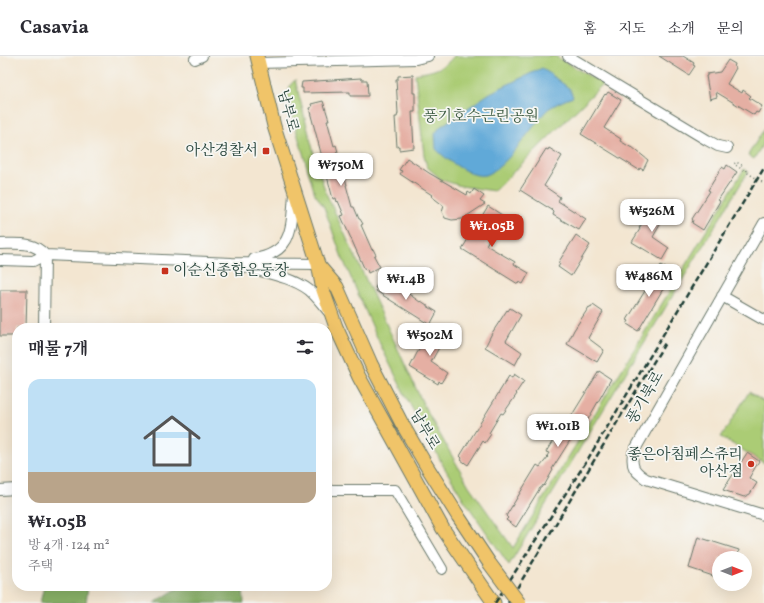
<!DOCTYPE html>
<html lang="ko">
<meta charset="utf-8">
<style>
:root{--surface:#fff;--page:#f7f7f7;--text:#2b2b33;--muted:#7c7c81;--line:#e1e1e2;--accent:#c8321e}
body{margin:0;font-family:Vollkorn,"Noto Serif KR",serif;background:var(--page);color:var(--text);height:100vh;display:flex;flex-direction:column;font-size:15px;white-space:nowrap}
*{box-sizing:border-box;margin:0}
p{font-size:13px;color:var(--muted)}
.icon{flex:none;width:22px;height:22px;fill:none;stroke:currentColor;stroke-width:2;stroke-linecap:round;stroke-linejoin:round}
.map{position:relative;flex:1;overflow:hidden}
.panel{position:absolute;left:12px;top:267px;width:320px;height:268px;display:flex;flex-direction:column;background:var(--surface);border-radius:16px;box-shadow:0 4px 16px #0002}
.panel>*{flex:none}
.needle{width:26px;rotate:90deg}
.fabs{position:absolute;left:712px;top:495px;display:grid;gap:8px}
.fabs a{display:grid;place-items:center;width:40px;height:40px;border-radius:50%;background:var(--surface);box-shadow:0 4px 16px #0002;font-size:20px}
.price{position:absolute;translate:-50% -34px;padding:0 9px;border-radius:8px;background:#fff;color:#222;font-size:13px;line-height:26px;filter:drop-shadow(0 1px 2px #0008)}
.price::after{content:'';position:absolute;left:50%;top:24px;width:12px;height:9px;margin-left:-6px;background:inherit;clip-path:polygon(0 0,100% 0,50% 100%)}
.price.current{background:var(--accent);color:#fff}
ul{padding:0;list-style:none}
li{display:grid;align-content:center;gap:8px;height:212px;padding:0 16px}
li+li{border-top:1px solid var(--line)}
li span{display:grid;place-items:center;height:124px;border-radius:12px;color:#555}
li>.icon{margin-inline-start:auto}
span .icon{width:72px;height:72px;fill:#fffc;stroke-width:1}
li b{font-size:17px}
h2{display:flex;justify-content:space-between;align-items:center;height:48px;padding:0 16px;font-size:17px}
header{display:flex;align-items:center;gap:24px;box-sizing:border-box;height:56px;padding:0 20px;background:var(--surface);border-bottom:1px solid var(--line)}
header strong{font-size:19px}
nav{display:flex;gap:22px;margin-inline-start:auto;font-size:14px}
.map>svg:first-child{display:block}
.green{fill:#abcc74;stroke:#658454}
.forest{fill:#88b066;stroke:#54764d}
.water{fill:#61a9d8;stroke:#407386}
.building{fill:#e5afa3}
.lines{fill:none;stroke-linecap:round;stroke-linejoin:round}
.minor-casing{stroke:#69786b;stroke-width:12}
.major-casing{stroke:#69786b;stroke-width:15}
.path{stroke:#69786b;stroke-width:1.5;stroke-dasharray:1 3;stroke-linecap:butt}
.minor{stroke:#fff;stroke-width:10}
.major{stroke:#f0c469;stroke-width:13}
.rail{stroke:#1f3d34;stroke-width:2.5;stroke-dasharray:6 3;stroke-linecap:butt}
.major-bridge-casing{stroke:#69786b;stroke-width:15;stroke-linecap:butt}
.path-bridge{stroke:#69786b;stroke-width:1.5;stroke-dasharray:1 3;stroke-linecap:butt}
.major-bridge{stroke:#f0c469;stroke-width:13}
.poi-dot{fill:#c8321e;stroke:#f6f6f2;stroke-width:1.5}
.labels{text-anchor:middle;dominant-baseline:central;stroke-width:3.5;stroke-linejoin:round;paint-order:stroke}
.street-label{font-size:15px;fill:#1f3d34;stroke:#f6f6f2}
.park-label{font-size:15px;fill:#3b5a41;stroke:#f6f6f2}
.poi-label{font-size:15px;fill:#1f3d34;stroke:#f6f6f2;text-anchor:end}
</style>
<header>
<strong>Casavia</strong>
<nav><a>홈</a><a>지도</a><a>소개</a><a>문의</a></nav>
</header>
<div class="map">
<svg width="764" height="547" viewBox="0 0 764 547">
<rect width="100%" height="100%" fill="#f6f6f2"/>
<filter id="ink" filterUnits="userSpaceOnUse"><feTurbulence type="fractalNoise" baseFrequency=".025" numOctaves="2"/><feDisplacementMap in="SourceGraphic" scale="8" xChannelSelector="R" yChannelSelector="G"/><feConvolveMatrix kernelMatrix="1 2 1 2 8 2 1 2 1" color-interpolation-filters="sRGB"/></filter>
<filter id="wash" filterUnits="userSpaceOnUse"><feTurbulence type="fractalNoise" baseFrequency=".012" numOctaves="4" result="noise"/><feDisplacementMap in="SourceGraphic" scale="16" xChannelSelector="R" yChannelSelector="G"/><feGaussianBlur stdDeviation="0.9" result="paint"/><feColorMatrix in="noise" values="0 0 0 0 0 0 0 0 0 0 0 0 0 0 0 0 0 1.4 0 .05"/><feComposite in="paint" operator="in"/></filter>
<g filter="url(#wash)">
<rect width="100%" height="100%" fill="#f3e6d1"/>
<path class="green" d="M 454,0 L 555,0 L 603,28 L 494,135 L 461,130 L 442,124 L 427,111 L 424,99 L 415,18 C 432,15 442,14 454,0 Z
M 295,24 L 317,109 L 326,137 L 425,352 L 469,430 L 513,492 L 744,113 L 748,116 L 509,509 L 464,444 L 444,411 L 406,341 L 380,288 L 341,199 L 324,151 L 315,138 L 290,53 L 288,38 L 291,28 Z
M 764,73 L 764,86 L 754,103 L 748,99 Z
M 749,336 L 764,346 L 764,407 L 721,381 Z"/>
<path class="forest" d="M 44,530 L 88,530 L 86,547 L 40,547 Z
M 181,530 L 240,530 L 243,532 L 244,547 L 154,547 Z"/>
<path class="water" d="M 542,12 L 570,33 L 573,41 C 564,44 556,48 548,53 C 542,59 536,67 531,74 C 519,89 503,113 485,119 C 472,123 444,102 436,93 L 435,78 L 440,71 L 490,37 Z"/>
<g id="blocks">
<path class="building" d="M 659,0 L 683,0 L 694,7 L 693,9 L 695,10 L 689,19 Z
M 728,4 L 735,8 L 734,11 L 736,12 L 727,28 L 742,37 L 743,34 L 751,40 L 749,42 L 762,50 L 758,57 L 756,56 L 754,59 L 716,36 L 717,41 L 710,43 L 706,20 L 707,20 L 707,18 L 720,16 Z
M 413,19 L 413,37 L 415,37 L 415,56 L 412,56 L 414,92 L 399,94 L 399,90 L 397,91 L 395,61 L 397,61 L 398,57 L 396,23 L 398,23 L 398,20 Z
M 361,22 L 362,24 L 367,24 L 368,40 L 350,40 L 350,36 L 303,37 L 303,32 L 301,32 L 302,26 Z
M 608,36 L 621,44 L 604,72 L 621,83 L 620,85 L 632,92 L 632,91 L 648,104 L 643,114 L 640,112 L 639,114 L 581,78 L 605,38 L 606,39 Z
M 323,45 L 329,64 L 327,64 L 334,90 L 336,89 L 338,96 L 336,97 L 343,122 L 345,122 L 347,129 L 346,129 L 352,151 L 354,151 L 359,163 L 360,163 L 363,168 L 361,169 L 372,194 L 373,193 L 376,199 L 374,200 L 380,211 L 368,217 L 367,213 L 365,214 L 341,160 L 344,159 L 338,145 L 337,146 L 336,142 L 333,143 L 316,78 L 309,52 L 312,51 L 311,48 Z
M 549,92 L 562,100 L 544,130 L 560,141 L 558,145 L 586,163 L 579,174 L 553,159 L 554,156 L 552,154 L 520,134 L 546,93 L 548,94 Z
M 407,102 L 429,117 L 467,139 L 468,136 L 471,138 L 474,133 L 484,140 L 480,145 L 485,148 L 462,163 L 452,164 L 445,162 L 442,156 L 444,150 L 431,140 L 432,139 L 400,118 L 402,115 L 399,114 Z
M 727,109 L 737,116 L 718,144 L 720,145 L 703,174 L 692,167 L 693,164 L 692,163 L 710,135 L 708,134 L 722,111 L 725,113 Z
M 658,148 L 668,155 L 653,181 L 669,192 L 662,204 L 632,186 L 640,173 L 639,172 L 655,149 L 656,150 Z
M 488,150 L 502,159 L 486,189 L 515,206 L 514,208 L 517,210 L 529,217 L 523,228 L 519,226 L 518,228 L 462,193 Z
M 576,179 L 590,189 L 571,220 L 558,211 L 560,208 L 558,207 Z
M 661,209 L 673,217 L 664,234 L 663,233 L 638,275 L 627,268 L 629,265 L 627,264 Z
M 380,221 L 399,231 L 420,246 L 421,245 L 427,249 L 427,250 L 437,256 L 430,269 L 376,235 L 377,233 L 375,232 Z
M 0,234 L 27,234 L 26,272 L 17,272 L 17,280 L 0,280 Z
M 593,249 L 603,256 L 588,282 L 604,294 L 597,306 L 567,288 L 574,274 L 589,251 L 591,252 Z
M 510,252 L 521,259 L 506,285 L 522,296 L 515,309 L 485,291 L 492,277 L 507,254 L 508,255 Z
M 434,271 L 446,279 L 431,306 L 447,317 L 441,327 L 439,325 L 438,328 L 410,311 L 417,297 Z
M 599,315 L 611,323 L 587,365 L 576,380 L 574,378 L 552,413 L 553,414 L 544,430 L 543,429 L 541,432 L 540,432 L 516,471 L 506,464 L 508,462 L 506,460 L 537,409 L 540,411 L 548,401 L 547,400 L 549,397 L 546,396 L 560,373 L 561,375 L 564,372 Z
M 514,318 L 524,325 L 516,337 L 517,338 L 503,358 L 501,357 L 489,377 L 491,378 L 485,387 L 483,385 L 468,409 L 461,404 L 462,402 L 460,400 L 509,320 L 512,322 Z
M 747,397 L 759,405 L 749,422 L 757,427 L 750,438 L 744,441 L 723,434 Z
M 698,481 L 739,494 L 737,502 L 719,502 L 719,522 L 689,512 Z"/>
</g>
</g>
<g filter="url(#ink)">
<use href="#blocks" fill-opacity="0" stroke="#69786b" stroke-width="1"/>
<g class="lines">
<defs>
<path id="minor" d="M 568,0 L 707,84 L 718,90 L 727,92
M 195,3 L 202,0
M 258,7 L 416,3 L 428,0
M 764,167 L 633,397 C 631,411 634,415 646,423 L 764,459
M 0,188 C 17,188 34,185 45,199 L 44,272
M 254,203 C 294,196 291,171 294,138
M 0,204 L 33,205 L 45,199 L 232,207 L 318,208
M 246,211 C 266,217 292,221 309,234 C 316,240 322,248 328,255
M 722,240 L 764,264
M 0,434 L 17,433
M 327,434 L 395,434 L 442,513"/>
<path id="major" d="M 257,0 L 274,70 L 318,208 L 323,234 L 336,271 L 359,321 L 443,473 L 494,547
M 319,210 L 337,231 L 371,308 L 401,366 L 426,409 L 458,460"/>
</defs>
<use href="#minor" class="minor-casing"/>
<use href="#major" class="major-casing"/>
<path class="path" d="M 742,109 L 736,106 L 734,108 L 746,116"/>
<use href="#minor" class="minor"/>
<use href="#major" class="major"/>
<path class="rail" d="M 495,547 L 586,406 L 764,112
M 508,547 L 665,287"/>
<defs>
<path id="major-bridge" d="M 458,460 L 490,508 L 519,547"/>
</defs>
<use href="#major-bridge" class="major-bridge-casing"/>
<path class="path-bridge" d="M 747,114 L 746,116 L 764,127"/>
<use href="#major-bridge" class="major-bridge"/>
</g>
</g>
<g class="poi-dot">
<rect x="262" y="91" width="8" height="8" rx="2"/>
<rect x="161" y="211" width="8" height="8" rx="2"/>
<circle cx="751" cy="408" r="4"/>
</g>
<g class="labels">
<g class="street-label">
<text transform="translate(287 55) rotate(75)">남부로</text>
<text transform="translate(646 342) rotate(-60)">풍기북로</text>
<text transform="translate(424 374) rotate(60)">남부로</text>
</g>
<g class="park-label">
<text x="481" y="61">풍기호수근린공원</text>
</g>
<g class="poi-label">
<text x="258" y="95">아산경찰서</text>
<text x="173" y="215" text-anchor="start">이순신종합운동장</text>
<text x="743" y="399">좋은아침페스츄리<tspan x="743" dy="17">아산점</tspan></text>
</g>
</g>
</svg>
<div class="fabs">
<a><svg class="needle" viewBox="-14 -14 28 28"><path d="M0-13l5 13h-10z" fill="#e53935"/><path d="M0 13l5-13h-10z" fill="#7c7c81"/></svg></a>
</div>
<b class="price" style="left:341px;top:131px">₩750M</b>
<b class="price" style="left:652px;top:177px">₩526M</b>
<b class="price current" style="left:492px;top:192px">₩1.05B</b>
<b class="price" style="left:649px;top:242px">₩486M</b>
<b class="price" style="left:406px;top:245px">₩1.4B</b>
<b class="price" style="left:430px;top:301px">₩502M</b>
<b class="price" style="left:558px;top:392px">₩1.01B</b>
<section class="panel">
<h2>매물 7개<svg class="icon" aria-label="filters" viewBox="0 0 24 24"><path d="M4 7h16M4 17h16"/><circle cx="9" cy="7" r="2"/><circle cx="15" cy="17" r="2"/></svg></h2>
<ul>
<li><span style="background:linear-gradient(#bfe0f5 75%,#b9a48a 0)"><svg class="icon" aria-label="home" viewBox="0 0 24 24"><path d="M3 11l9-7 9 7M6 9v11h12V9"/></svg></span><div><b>₩1.05B</b><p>방 4개 · 124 m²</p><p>주택</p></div></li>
</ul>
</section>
</div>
